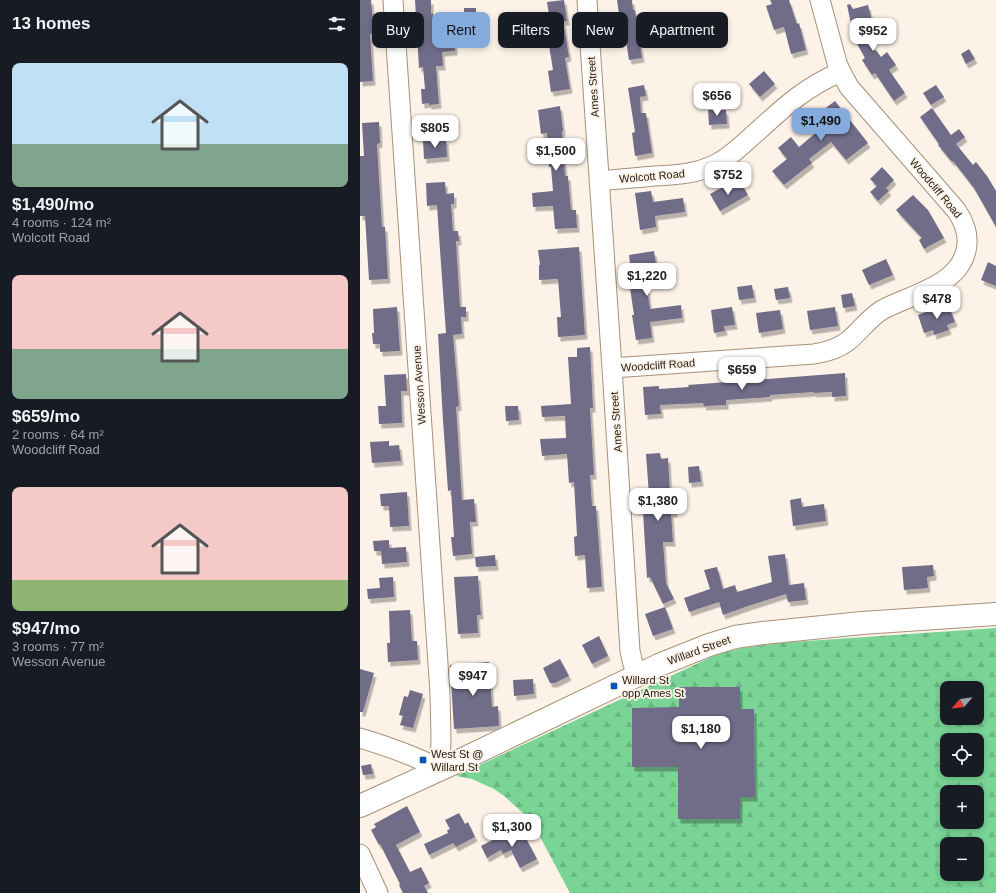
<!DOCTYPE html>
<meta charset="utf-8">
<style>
:root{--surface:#171b24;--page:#20242c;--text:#f1f3f6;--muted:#9ea1a6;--accent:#85abdc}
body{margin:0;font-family:Helvetica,sans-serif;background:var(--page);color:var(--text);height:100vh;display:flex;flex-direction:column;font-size:15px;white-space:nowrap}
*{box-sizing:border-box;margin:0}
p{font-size:13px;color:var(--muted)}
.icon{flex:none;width:22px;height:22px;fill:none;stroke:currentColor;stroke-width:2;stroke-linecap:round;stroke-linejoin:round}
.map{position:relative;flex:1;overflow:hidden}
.details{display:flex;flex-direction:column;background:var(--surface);width:360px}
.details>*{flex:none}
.banner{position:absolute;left:12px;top:12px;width:380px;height:36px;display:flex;gap:8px}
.needle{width:26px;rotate:242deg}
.tools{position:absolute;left:580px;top:681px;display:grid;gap:8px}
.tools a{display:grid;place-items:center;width:44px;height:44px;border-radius:8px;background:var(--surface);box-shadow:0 2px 6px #0003;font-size:20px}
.price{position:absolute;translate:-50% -34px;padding:0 9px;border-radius:8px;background:#fff;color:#222;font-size:13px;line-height:26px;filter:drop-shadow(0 1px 2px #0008)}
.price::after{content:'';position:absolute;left:50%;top:24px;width:12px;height:9px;margin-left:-6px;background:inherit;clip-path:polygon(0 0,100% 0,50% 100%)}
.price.on{background:var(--accent);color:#111}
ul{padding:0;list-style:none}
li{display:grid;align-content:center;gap:8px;height:212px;padding:0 12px}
li span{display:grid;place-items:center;height:124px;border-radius:8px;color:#555}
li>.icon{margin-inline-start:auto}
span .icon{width:72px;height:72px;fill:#fffc;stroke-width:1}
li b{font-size:17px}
h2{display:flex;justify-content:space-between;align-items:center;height:48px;padding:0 12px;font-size:17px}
.chip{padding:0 14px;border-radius:8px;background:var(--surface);box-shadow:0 2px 6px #0003;font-size:14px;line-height:36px}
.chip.on{background:var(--accent);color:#111}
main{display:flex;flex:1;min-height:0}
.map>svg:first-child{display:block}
.forest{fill:url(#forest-firs);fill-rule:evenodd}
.building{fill:#716c88;filter:url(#shadow)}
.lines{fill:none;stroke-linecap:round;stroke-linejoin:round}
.minor-casing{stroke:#a89178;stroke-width:21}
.major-casing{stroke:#a89178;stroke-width:24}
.minor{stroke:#fff;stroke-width:19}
.major{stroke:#fff;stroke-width:22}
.poi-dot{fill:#0053bc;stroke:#fcf2e7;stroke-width:1.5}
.labels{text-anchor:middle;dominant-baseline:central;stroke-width:3.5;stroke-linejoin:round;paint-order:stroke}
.street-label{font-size:11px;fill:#292016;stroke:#fcf2e7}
.poi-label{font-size:11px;fill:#292016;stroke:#fcf2e7;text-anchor:start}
</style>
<main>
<section class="details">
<h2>13 homes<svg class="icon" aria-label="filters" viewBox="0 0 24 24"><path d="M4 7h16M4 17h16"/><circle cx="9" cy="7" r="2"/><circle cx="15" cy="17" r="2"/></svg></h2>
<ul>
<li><span style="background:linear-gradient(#bfe0f5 65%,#7fa58c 0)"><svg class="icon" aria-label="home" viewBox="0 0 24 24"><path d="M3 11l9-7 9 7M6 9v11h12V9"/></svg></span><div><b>$1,490/mo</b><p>4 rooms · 124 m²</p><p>Wolcott Road</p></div></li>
<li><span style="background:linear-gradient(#f6c9c9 60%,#7fa58c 0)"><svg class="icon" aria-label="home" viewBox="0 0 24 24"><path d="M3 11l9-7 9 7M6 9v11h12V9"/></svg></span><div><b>$659/mo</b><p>2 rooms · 64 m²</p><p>Woodcliff Road</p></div></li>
<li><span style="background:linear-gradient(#f6c9c9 75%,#8fb573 0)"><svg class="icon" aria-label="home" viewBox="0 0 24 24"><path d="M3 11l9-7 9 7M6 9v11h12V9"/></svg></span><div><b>$947/mo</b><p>3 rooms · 77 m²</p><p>Wesson Avenue</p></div></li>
</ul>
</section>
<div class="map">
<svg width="636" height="893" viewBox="0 0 636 893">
<defs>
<pattern id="forest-firs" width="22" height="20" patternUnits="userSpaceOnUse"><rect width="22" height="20" fill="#79d496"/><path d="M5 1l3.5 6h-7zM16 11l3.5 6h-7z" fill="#69b681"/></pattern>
<filter id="shadow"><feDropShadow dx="2.5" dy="4.5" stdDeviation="0" flood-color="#0004"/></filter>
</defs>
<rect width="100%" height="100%" fill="#fcf2e7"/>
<path class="forest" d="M 636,628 L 636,893 L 210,893 L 179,835 L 171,823 L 163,813 L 144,796 L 134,789 L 112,779 L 96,776 L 358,654 L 382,648 L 418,643 ZM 587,688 L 617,688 L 617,718 L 587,718 ZM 587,740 L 617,740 L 617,770 L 587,770 ZM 587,792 L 617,792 L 617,822 L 587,822 ZM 587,844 L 617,844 L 617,874 L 587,874 Z"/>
<path class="building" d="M 0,0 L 11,0 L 14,34 L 10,34 L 13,81 L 0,82 Z
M 55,0 L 71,0 L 71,14 L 73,13 L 74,35 L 94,34 L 95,51 L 82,52 L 83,66 L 76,66 L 79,104 L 69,105 L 69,103 L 62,104 L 61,89 L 65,89 L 63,67 L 59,68 Z
M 204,0 L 207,21 L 203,21 L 209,57 L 205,58 L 210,89 L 191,92 L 188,71 L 193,70 L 188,39 L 193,39 L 187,2 Z
M 257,0 L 272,0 L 273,10 L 275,10 L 282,58 L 269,60 L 263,21 L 260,21 Z
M 410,0 L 429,0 L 437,24 L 439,23 L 446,50 L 431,54 L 424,27 L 414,30 L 406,6 L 412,4 Z
M 490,4 L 493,9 L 508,5 L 513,25 L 502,27 L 515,51 L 516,50 L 521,57 L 527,52 L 536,65 L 529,70 L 545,93 L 534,101 L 515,73 L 512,75 L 502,60 L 505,58 L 494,38 L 487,5 Z
M 104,8 L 116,8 L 116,19 L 104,19 Z
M 609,49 L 615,59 L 606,64 L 601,54 Z
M 404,71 L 415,84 L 400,97 L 389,84 Z
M 284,85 L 286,96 L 280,97 L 281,113 L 286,113 L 292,153 L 275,156 L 272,133 L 275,132 L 268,88 Z
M 576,85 L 584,97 L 571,105 L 563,93 Z
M 475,101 L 508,143 L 486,160 L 471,142 L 449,159 L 452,163 L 424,185 L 412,171 L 427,159 L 418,148 L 431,137 L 439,147 L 458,131 L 449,120 L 458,112 L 459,113 Z
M 200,106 L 203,131 L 202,131 L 205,176 L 208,176 L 211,210 L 216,210 L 217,228 L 195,229 L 193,206 L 173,207 L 172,193 L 193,191 L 191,167 L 189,167 L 187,133 L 181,134 L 178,110 Z
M 572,108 L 591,135 L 599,129 L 605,137 L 596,144 L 613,165 L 616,162 L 627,176 L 636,191 L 636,227 L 614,188 L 593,161 L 592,162 L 578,145 L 579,144 L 560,117 Z
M 348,110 L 366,110 L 367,124 L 349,125 Z
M 19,122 L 20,143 L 17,144 L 22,227 L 25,227 L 28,279 L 9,280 L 5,216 L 0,216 L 0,156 L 4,156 L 2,123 Z
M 86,139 L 87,157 L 64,159 L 63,140 Z
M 522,167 L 534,180 L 526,188 L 529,191 L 518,201 L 510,192 L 517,186 L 510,179 Z
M 85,182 L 86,194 L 94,193 L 94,204 L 91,204 L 93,231 L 98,231 L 99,241 L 96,241 L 100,307 L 106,307 L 106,317 L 101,317 L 102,334 L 93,335 L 99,406 L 96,407 L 102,500 L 114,499 L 116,522 L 110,522 L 112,554 L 93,556 L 91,537 L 94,537 L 91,490 L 88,491 L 83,420 L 78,334 L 86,333 L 80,250 L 77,205 L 67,206 L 66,183 Z
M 381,183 L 388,195 L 360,211 L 350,194 L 368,184 L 370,189 Z
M 291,191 L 293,202 L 323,198 L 325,212 L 295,216 L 296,227 L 280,230 L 275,193 Z
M 553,195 L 568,210 L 584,238 L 564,249 L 559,240 L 562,238 L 536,210 Z
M 219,247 L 225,335 L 198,337 L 197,317 L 201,317 L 198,279 L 179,280 L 179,265 L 180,265 L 178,250 Z
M 294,251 L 297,272 L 285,274 L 290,309 L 321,305 L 322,318 L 290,322 L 292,338 L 276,340 L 272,315 L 274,315 L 270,288 L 273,287 L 269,255 Z
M 526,259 L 533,275 L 509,285 L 502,270 Z
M 628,262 L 636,266 L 636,286 L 621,280 Z
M 392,285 L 394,298 L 379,300 L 377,287 Z
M 428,287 L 430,298 L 416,300 L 414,289 Z
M 492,293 L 495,306 L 483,308 L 481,295 Z
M 588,304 L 595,322 L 587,325 L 589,330 L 574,335 L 573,330 L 564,333 L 558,315 Z
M 37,307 L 40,351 L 20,352 L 20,344 L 13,344 L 12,333 L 14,333 L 13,309 Z
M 372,307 L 375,325 L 364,326 L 365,331 L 354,333 L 351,310 Z
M 475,307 L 478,326 L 450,330 L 447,311 Z
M 420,310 L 423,329 L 399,333 L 396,313 Z
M 230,347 L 233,408 L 230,408 L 234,475 L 230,475 L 232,506 L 236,506 L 242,587 L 227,588 L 225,555 L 215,556 L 214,537 L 217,536 L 214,482 L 209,483 L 207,454 L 182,456 L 180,439 L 206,438 L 205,416 L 182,417 L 181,406 L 211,404 L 208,357 L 217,357 L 217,348 Z
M 485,373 L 486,396 L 472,397 L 472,392 L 454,393 L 454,392 L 410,395 L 410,397 L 366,400 L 366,405 L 344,406 L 343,403 L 300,405 L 301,414 L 285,415 L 283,387 L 299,386 L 299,389 L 329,387 L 328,385 Z
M 46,374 L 47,391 L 41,391 L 42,423 L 19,424 L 18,406 L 26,406 L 24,375 Z
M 145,406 L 158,406 L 159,420 L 146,421 Z
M 29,441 L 29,446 L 39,445 L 41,461 L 12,463 L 10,442 Z
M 300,453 L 301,459 L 308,458 L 310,493 L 314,493 L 315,513 L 311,513 L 313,542 L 303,542 L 306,583 L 314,599 L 303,604 L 290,577 L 287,578 L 282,495 L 289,495 L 286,454 Z
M 339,466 L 341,482 L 329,483 L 328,467 Z
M 47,492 L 49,526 L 30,527 L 29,506 L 21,506 L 20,494 Z
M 441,498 L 442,507 L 464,504 L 466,521 L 433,526 L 430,500 Z
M 29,540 L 29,548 L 46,547 L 47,562 L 22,564 L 21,551 L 14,551 L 13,541 Z
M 425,554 L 429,585 L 444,583 L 446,600 L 428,602 L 426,594 L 388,606 L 363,615 L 359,602 L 329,612 L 324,598 L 350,589 L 344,570 L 357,567 L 363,589 L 375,585 L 377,592 L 412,582 L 408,556 Z
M 135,555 L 136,566 L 116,567 L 115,557 Z
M 573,565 L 574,576 L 567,577 L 568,588 L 544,590 L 542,567 Z
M 118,576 L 121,615 L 117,615 L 118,633 L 98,634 L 94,577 Z
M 33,577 L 34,597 L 8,599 L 7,589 L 20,588 L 19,578 Z
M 305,607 L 313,629 L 293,636 L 285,614 Z
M 50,610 L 52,641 L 57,641 L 58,660 L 28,662 L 27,643 L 30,643 L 29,611 Z
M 239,636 L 248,656 L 232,664 L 222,645 Z
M 200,659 L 209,676 L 195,683 L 190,683 L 183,668 Z
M 129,662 L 132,707 L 138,706 L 139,726 L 94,729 L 90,665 Z
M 0,669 L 14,673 L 3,712 L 0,712 Z
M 173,679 L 174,694 L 154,696 L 153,680 Z
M 319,687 L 380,687 L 380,709 L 394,709 L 395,797 L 380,797 L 380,819 L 318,819 L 318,767 L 272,767 L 272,708 L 319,707 Z
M 50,690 L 63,694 L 53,728 L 40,725 L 43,716 L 39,715 L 44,696 L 48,697 Z
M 11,764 L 13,774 L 3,775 L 1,766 Z
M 47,806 L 60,832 L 36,845 L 50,872 L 61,867 L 69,883 L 64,886 L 68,893 L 43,893 L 39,885 L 40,884 L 20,844 L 19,845 L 11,830 L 16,827 L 14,824 Z
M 99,813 L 105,824 L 108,822 L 115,837 L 96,847 L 93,843 L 69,855 L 64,844 L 88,833 L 87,830 L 90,829 L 85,820 Z
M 161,829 L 177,859 L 160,868 L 151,850 L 143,854 L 141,850 L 127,858 L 121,846 L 146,833 L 147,836 Z"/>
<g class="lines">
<defs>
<path id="minor" d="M 227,0 L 252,368 L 270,651 L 273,664 L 277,675
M 239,181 C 257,179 276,178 294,176 C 315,175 337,174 356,164 C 372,156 385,142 399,130 C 425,106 447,86 481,72
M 252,368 L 454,354 C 467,352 478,349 488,341 C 500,331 509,318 522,310 C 551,294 604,285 607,244 C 608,231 603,220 596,210 L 489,87 L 481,72 L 477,63 L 460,0
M 0,738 C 30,747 53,755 80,769 L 81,739 L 80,693 L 33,0
M 0,854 L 18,893"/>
<path id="major" d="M 0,806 L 103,759 L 299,665 L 349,645 L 375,637 L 403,633 L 502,623 L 636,614"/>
</defs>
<use href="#minor" class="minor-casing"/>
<use href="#major" class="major-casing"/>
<use href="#minor" class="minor"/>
<use href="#major" class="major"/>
</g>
<g class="poi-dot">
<rect x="250" y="682" width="8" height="8" rx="2"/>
<rect x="59" y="756" width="8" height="8" rx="2"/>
</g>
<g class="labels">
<g class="street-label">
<text transform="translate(233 87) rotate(-94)">Ames Street</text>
<text transform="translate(292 176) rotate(-5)">Wolcott Road</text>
<text transform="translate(576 188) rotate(50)">Woodcliff Road</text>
<text transform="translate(298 365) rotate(-4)">Woodcliff Road</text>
<text transform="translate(59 385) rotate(-94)">Wesson Avenue</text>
<text transform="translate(256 422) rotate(-94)">Ames Street</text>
<text transform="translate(339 650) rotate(-20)">Willard Street</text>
</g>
<g class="poi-label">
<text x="262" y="680">Willard St<tspan x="262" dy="13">opp Ames St</tspan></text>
<text x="71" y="754">West St @<tspan x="71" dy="13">Willard St</tspan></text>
</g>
</g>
</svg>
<div class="tools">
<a><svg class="needle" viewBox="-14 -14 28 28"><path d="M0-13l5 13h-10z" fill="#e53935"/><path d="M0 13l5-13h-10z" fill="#9ea1a6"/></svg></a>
<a><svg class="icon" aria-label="locate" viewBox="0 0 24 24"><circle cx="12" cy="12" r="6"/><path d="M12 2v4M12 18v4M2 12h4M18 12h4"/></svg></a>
<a>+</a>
<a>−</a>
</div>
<b class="price" style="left:513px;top:52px">$952</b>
<b class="price" style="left:357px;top:117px">$656</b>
<b class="price on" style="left:461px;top:142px">$1,490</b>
<b class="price" style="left:75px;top:149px">$805</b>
<b class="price" style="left:196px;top:172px">$1,500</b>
<b class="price" style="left:368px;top:196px">$752</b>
<b class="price" style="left:287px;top:297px">$1,220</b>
<b class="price" style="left:577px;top:320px">$478</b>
<b class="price" style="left:382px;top:391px">$659</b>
<b class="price" style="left:298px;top:522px">$1,380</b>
<b class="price" style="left:113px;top:697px">$947</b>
<b class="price" style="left:341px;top:750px">$1,180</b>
<b class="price" style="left:152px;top:848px">$1,300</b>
<div class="banner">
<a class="chip">Buy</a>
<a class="chip on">Rent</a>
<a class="chip">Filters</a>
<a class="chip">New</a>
<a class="chip">Apartment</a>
</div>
</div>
</main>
